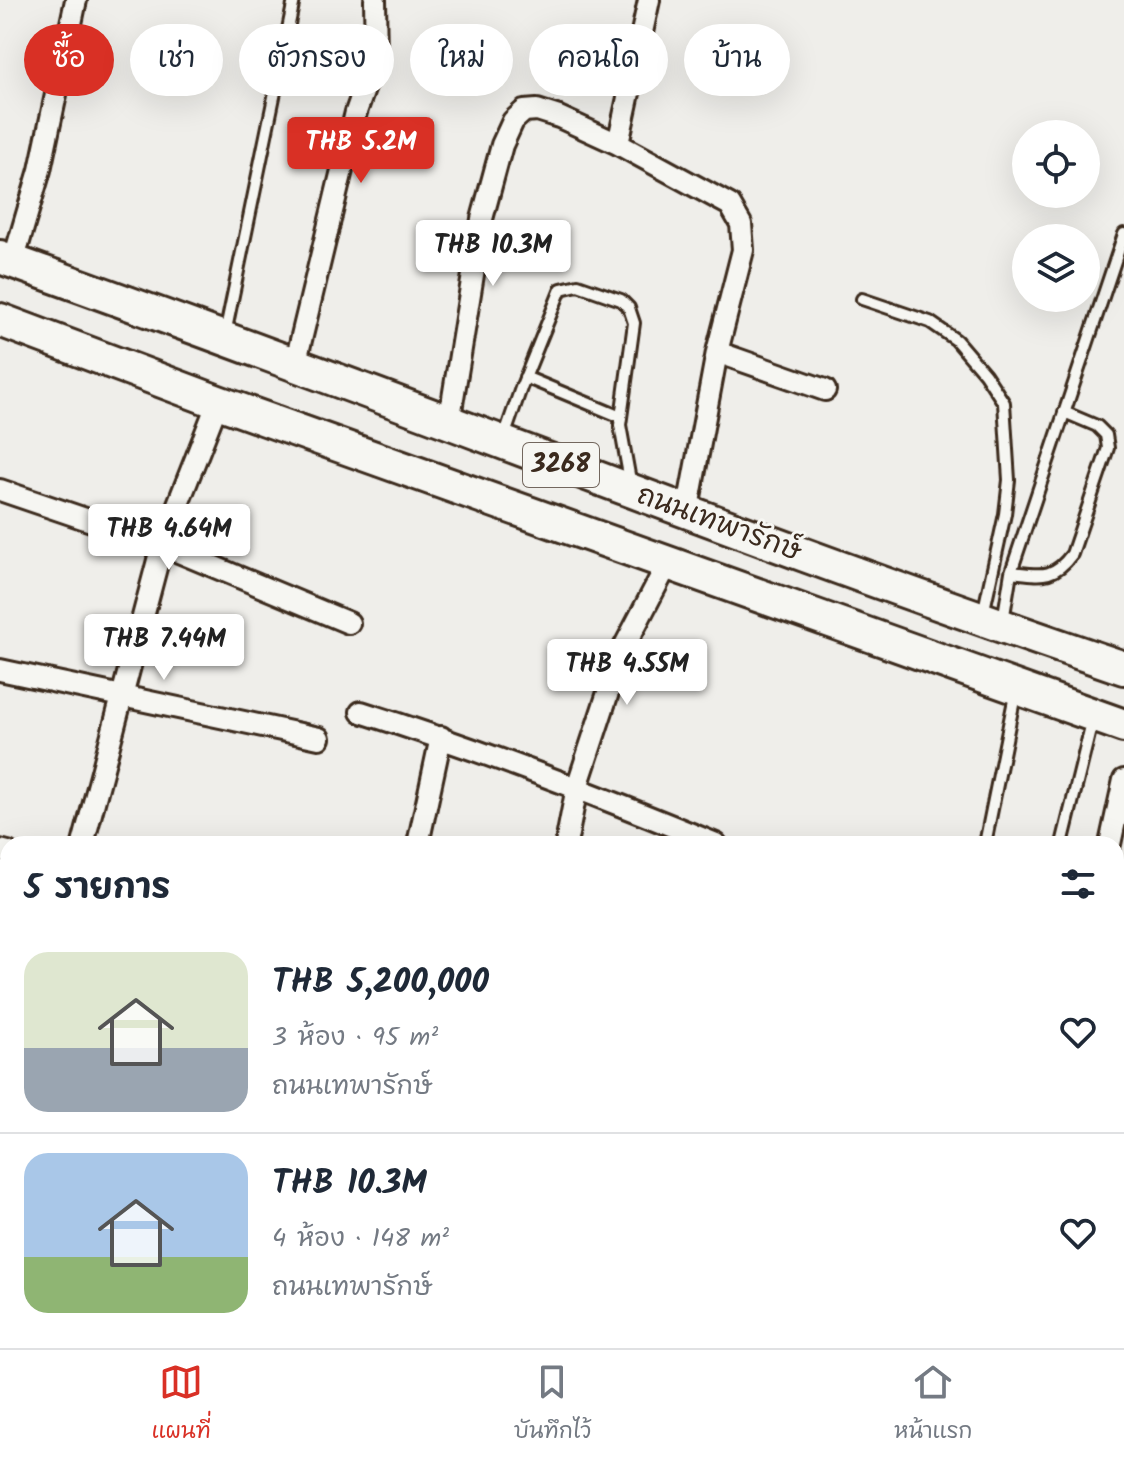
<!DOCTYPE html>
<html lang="th">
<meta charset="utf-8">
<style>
:root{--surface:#fff;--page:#f2f2f3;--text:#1f2937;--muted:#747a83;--line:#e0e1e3;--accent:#d93025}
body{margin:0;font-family:Kalam,"Playpen Sans Thai",sans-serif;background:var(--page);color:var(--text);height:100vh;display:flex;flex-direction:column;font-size:30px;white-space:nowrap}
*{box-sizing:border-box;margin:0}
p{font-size:26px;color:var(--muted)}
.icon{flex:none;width:44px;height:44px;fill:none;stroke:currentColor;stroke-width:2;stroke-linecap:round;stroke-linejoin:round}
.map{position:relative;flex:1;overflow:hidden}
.details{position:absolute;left:0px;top:836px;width:1124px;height:512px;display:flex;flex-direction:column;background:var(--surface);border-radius:24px 24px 0 0;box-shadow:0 8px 32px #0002}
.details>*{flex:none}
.banner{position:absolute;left:24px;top:24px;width:1076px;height:72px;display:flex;gap:16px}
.controls{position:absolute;left:1012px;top:120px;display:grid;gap:16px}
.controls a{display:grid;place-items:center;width:88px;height:88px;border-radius:50%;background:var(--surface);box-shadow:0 8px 32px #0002;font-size:40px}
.price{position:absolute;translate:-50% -68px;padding:0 18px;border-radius:8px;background:#fff;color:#222;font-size:26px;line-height:52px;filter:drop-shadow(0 2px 4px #0008)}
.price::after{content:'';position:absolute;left:50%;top:48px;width:24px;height:18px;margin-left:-12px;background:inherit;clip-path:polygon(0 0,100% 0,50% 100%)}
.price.current{background:var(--accent);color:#fff}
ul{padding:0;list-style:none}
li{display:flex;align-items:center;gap:24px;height:200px;padding:0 24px}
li+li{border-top:2px solid var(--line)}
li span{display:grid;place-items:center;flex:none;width:224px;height:160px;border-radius:24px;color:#555}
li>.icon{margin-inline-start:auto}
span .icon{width:96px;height:96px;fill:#fffc;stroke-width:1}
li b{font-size:34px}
h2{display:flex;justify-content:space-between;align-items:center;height:96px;padding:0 24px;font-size:34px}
.pill{padding:0 28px;border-radius:36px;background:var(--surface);box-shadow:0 8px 32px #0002;font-size:28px;line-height:72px}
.pill.current{background:var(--accent);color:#fff}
.dock{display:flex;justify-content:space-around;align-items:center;height:112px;border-top:2px solid var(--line);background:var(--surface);font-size:22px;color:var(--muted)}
.dock a{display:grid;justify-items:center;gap:4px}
.dock .current{color:var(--accent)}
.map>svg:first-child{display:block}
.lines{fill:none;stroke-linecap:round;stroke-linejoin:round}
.lane-casing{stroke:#3b2a1e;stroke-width:16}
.street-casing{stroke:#3b2a1e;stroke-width:26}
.primary-casing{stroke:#3b2a1e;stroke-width:38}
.lane{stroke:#f6f6f2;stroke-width:10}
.street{stroke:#f6f6f2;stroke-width:20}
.primary{stroke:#f6f6f2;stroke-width:32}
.labels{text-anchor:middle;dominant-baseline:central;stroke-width:6;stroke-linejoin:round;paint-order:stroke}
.shield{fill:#f6f6f2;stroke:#73675e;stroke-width:2}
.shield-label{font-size:26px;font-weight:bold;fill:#3b2a1e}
.street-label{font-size:28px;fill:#3b2a1e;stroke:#f6f6f2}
</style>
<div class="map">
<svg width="1124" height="1348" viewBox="0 0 1124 1348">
<rect width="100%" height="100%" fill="#efeeea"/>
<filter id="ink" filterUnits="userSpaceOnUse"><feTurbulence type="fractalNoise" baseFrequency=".0125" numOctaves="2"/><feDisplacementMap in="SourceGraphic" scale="16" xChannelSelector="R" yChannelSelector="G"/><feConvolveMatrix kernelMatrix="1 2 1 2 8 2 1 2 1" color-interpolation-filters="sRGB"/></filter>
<g filter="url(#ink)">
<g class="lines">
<defs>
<path id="lane" d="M 862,299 L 930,322 L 956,340 L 985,374 L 1004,403 L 1009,480 L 1005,514 L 983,614
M 225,334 L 294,0
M 525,377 L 621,417
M 503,440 L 521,388 L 561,289 L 578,285 L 621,300 L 629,308 L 634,323 L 620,425 L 631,486
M 1011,572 C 1040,575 1053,580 1072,554 L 1108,448 L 1106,435 L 1097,426 L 1064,412
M 1003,621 L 1011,572 L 1124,234
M 985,844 L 1016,690
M 1062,844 L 1093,718
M 1116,1185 L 1124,1187
M 1116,1255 L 1124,1256
M 1116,1328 L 1124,1329"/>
<path id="street" d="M 618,144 L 649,0
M 13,262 L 40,170 L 76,0
M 717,352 L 825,390
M 295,365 L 356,112 L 376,56 L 375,0
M 449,423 L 482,219 L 502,145 L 513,121 L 524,111 L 537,110 L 559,117 L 618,144 L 730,205 L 741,224 L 743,250 L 717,352 L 687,513
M 0,490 L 162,545 L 349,623
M 0,670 L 319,738
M 361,712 C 482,750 599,796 716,844
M 83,844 L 162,545 L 218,402
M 418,844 L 441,737
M 566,844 L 577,787 L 621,653 L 668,563
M 1110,844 L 1124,780
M 0,850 L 8,852
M 0,1025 L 8,1027
M 0,1189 L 8,1156
M 309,1348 L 311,1340
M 467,1348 L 469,1340
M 645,1348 L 647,1340
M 798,1348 L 800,1340
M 1009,1348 L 1011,1340"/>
<path id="primary" d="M 0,257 C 376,390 746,540 1124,668
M 0,320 L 218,402 L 1124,726"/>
</defs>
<use href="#lane" class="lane-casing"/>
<use href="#street" class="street-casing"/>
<use href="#primary" class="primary-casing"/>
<use href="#lane" class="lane"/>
<use href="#street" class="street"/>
<use href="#primary" class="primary"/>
</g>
</g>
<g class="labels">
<rect class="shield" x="523" y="443" width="76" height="44" rx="6"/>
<g class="shield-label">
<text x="561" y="465">3268</text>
</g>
<g class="street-label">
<text transform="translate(719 524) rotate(20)">ถนนเทพารักษ์</text>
</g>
</g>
</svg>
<div class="controls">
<a><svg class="icon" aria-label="locate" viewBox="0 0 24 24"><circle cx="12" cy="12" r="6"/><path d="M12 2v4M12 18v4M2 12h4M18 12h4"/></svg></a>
<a><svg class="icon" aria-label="layers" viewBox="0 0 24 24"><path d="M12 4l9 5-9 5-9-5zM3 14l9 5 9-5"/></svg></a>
</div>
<b class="price current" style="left:361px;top:185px">THB 5.2M</b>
<b class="price" style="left:493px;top:288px">THB 10.3M</b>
<b class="price" style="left:169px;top:572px">THB 4.64M</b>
<b class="price" style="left:164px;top:682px">THB 7.44M</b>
<b class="price" style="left:627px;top:707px">THB 4.55M</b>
<div class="banner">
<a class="pill current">ซื้อ</a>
<a class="pill">เช่า</a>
<a class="pill">ตัวกรอง</a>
<a class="pill">ใหม่</a>
<a class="pill">คอนโด</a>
<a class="pill">บ้าน</a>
</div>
<section class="details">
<h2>5 รายการ<svg class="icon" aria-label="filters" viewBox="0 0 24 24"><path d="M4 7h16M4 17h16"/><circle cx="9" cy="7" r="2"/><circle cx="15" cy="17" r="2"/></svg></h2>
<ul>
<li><span style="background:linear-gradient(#dfe7d0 60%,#9aa5b1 0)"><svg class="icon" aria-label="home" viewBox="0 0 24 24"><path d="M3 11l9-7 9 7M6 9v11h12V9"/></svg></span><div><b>THB 5,200,000</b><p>3 ห้อง · 95 m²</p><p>ถนนเทพารักษ์</p></div><svg class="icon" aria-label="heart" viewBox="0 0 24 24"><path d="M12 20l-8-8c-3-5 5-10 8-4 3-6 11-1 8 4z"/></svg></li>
<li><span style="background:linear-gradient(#a9c7e8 65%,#8fb573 0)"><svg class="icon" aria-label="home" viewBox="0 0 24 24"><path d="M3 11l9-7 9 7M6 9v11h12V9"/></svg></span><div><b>THB 10.3M</b><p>4 ห้อง · 148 m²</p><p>ถนนเทพารักษ์</p></div><svg class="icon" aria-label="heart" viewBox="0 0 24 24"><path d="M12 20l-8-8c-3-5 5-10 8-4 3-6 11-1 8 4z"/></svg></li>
</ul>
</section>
</div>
<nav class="dock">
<a class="current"><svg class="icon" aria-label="map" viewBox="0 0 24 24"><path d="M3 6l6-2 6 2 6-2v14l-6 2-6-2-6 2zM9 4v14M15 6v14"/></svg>แผนที่</a>
<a><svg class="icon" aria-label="saved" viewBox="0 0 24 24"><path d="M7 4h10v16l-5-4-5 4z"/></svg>บันทึกไว้</a>
<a><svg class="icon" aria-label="home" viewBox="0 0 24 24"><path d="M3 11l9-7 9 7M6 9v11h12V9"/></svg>หน้าแรก</a>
</nav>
